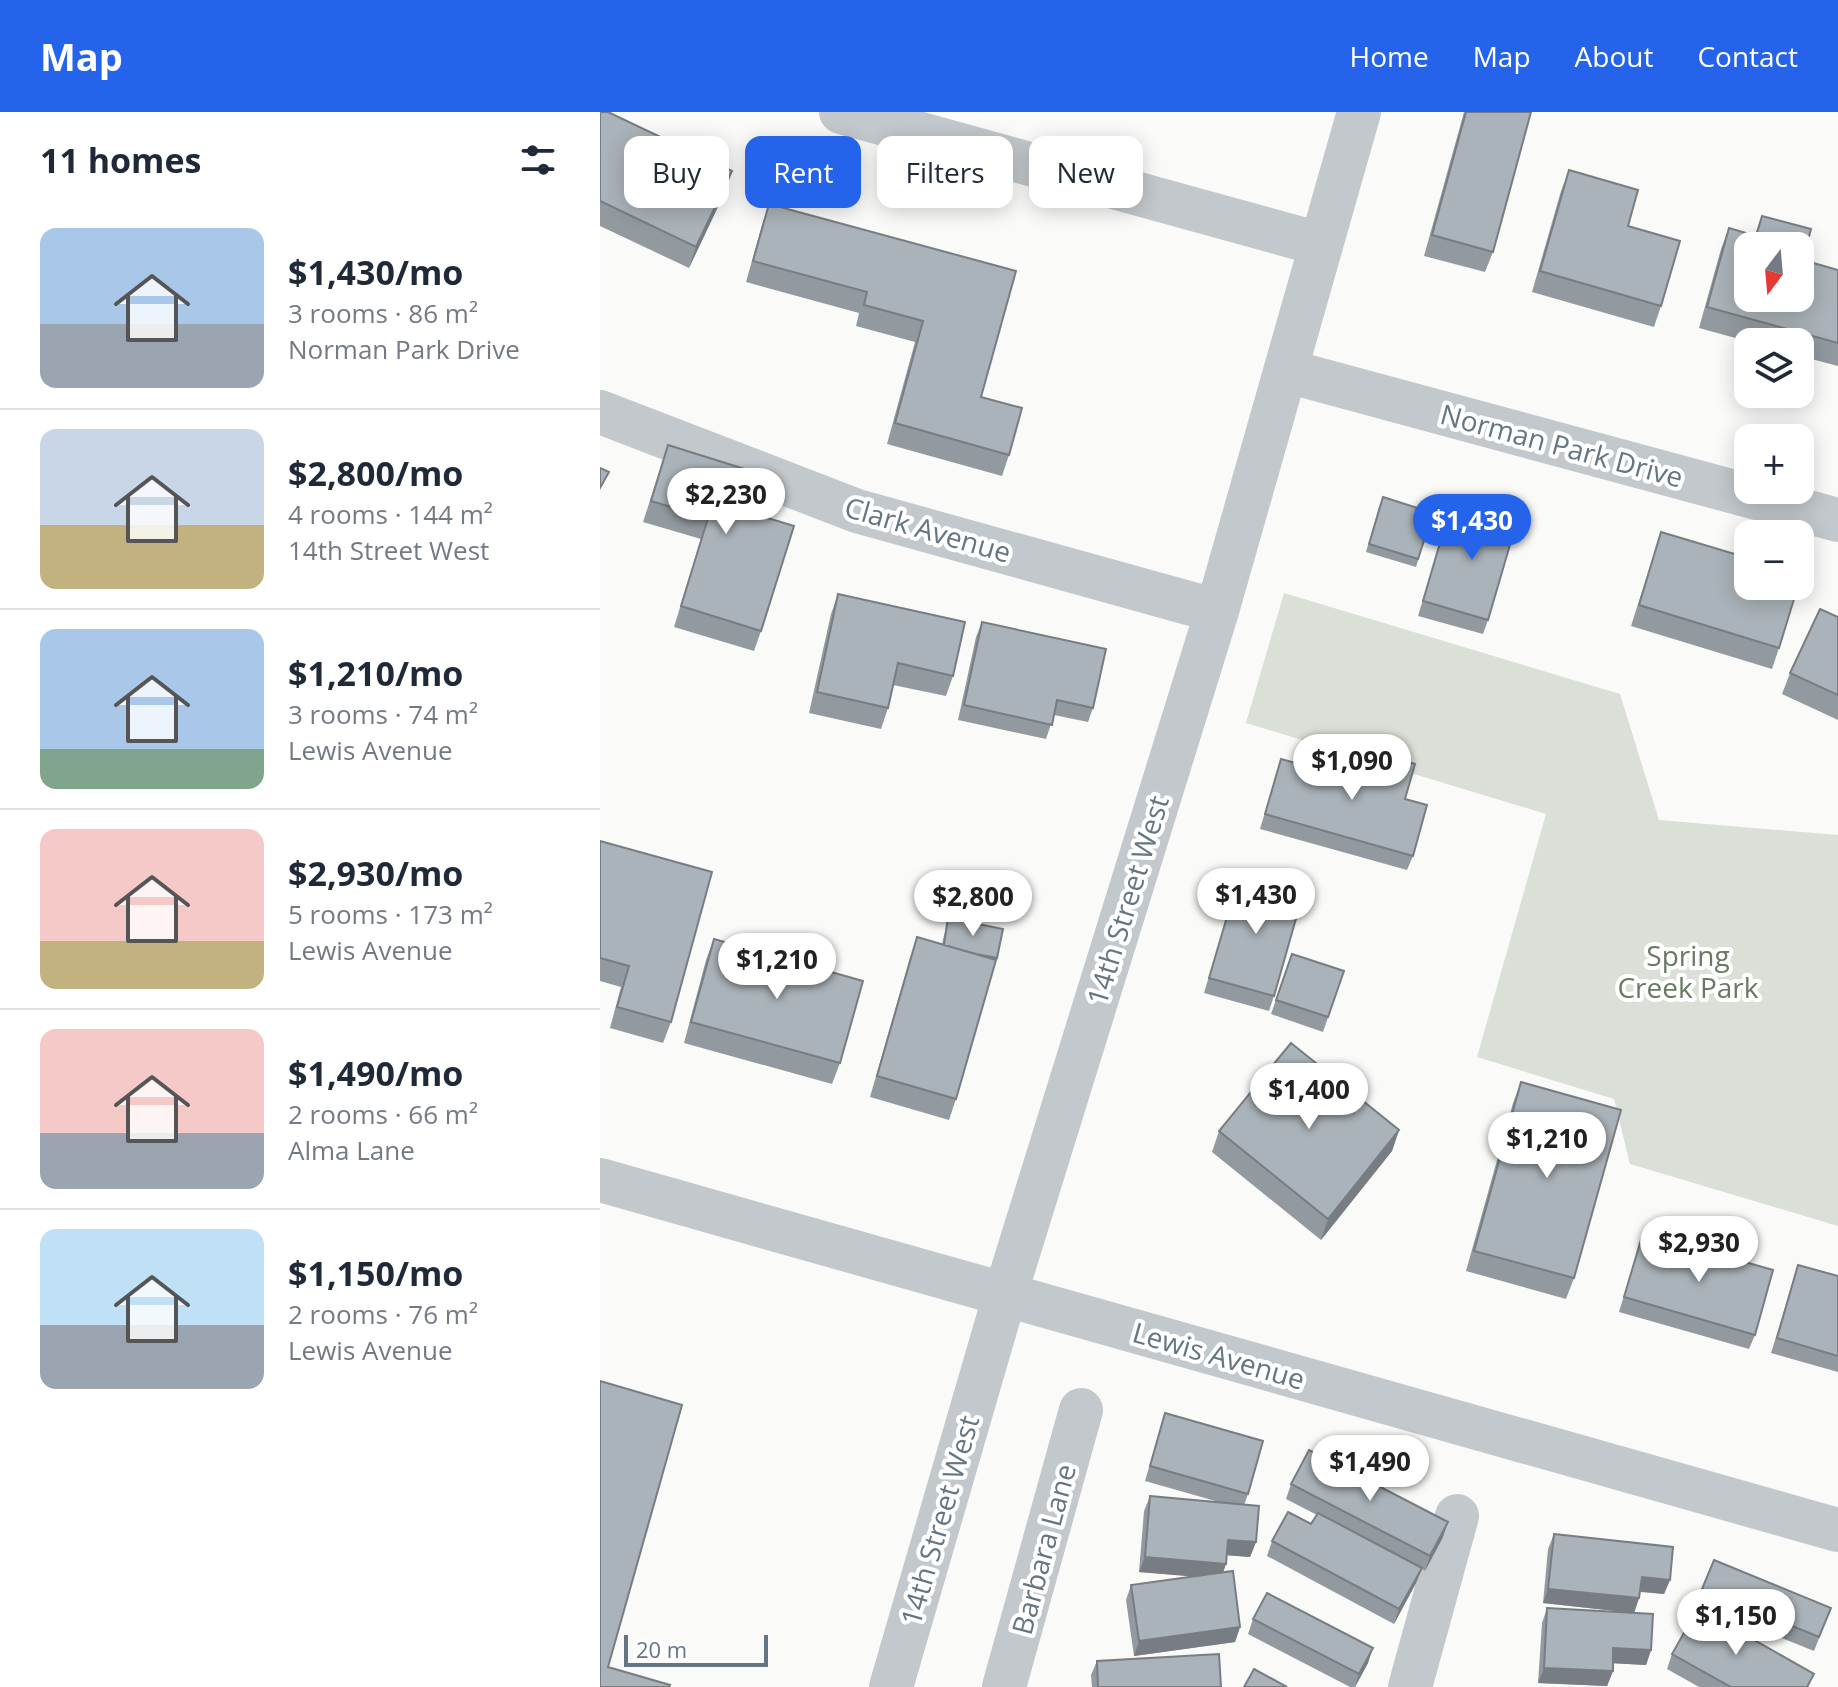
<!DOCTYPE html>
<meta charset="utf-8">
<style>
:root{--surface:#fff;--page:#f6f6f7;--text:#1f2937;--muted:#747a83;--line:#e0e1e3;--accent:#2563eb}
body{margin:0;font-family:"Open Sans",sans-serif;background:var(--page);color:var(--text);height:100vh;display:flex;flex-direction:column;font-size:30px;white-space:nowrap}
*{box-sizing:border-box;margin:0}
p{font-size:26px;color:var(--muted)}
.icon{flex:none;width:44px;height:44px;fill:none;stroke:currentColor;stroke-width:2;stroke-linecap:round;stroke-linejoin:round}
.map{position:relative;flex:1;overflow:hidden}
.side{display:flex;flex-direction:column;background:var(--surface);width:600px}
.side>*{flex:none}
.top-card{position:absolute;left:24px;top:24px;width:760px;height:72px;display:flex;gap:16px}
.needle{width:52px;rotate:196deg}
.buttons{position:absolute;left:1134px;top:120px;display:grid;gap:16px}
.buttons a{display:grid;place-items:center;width:80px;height:80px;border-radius:16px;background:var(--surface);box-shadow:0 4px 20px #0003;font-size:40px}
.scale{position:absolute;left:24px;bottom:20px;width:144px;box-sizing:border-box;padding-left:8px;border:4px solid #657683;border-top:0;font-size:22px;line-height:28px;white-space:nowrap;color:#657683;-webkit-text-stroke:6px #fff;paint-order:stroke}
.price{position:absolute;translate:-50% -68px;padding:0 18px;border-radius:28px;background:#fff;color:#222;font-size:26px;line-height:52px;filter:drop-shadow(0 2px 4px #0008)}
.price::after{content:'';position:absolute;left:50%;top:48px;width:24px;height:18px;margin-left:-12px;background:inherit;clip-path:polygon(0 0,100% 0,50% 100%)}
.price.current{background:var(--accent);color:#fff}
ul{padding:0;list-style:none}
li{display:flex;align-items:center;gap:24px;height:200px;padding:0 40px}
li+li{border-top:2px solid var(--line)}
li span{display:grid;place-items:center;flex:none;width:224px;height:160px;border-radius:16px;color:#555}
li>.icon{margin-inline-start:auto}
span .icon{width:96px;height:96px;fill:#fffc;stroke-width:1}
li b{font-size:34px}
h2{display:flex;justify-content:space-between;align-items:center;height:96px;padding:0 40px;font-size:34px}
.pill{padding:0 28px;border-radius:16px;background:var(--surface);box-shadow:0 4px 20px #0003;font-size:28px;line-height:72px}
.pill.current{background:var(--accent);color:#fff}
header{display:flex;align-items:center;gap:48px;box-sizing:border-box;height:112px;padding:0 40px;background:var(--accent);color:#fff}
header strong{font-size:38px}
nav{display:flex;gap:44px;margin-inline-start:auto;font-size:28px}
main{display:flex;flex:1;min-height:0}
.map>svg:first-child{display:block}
.green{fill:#dadfd7}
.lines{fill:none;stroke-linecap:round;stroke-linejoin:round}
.minor{stroke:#c3c8cc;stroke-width:44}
.wall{fill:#929a9f}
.shaded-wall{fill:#777d82}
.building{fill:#aab3b9;stroke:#777d82;stroke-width:2;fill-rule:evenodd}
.labels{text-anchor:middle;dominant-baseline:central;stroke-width:8;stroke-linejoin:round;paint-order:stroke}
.street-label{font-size:28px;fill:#657683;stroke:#fff}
.park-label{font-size:28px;fill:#687a64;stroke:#fff}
</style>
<header>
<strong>Map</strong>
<nav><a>Home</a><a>Map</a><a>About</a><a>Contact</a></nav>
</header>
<main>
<section class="side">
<h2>11 homes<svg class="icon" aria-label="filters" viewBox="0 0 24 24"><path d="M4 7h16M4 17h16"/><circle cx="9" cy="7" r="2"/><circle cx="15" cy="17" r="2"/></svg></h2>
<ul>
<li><span style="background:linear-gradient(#a9c7e8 60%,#9aa5b1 0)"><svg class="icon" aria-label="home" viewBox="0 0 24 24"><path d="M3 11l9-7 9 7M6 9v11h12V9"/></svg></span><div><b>$1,430/mo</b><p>3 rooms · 86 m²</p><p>Norman Park Drive</p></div></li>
<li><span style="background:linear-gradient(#c9d6e8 60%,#c2b280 0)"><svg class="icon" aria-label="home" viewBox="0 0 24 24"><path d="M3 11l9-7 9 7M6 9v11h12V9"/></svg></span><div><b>$2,800/mo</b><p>4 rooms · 144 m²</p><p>14th Street West</p></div></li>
<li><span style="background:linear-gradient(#a9c7e8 75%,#7fa58c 0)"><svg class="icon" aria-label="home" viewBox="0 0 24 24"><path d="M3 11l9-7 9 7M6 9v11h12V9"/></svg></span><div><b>$1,210/mo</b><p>3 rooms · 74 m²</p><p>Lewis Avenue</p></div></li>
<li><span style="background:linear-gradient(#f6c9c9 70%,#c2b280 0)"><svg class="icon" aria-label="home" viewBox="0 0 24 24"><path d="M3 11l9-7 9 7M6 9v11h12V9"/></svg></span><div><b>$2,930/mo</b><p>5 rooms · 173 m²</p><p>Lewis Avenue</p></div></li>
<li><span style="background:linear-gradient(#f6c9c9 65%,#9aa5b1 0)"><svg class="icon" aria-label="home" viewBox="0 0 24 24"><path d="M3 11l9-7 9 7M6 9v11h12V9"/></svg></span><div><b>$1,490/mo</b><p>2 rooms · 66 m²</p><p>Alma Lane</p></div></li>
<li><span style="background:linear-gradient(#bfe0f5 60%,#9aa5b1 0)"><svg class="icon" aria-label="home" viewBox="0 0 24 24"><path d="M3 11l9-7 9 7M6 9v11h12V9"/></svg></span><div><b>$1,150/mo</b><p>2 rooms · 76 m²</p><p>Lewis Avenue</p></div></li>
</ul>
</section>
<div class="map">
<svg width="1238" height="1575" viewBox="0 0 1238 1575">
<rect width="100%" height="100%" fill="#fafaf8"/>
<path class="green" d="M 684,481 L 1020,582 L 1059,708 L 1238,723 L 1238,1114 L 1030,1052 L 1014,987 L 877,945 L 946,702 L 646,611 Z"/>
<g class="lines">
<path class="minor" d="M 241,0 L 720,132
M 687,259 L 1238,408
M 0,300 L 257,399 L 617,499
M 0,1068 L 1238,1418
M 291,1575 L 405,1183 L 617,499 L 759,0
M 404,1575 L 481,1298
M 810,1575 L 857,1404"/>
</g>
<path class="wall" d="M 0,0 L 132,59 L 125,80 L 89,156 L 0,114 Z
M 864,0 L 931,0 L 893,140 L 885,160 L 824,144 Z
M 969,58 L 1028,114 L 1061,194 L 1054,215 L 932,180 L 961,79 Z
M 169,92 L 416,159 L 381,285 L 409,343 L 402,364 L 287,332 L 315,230 L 256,214 L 259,201 L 146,170 L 162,113 Z
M 1162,104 L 1203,148 L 1238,158 L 1238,254 L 1200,244 L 1200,230 L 1150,230 L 1099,216 L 1121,137 L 1129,116 L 1155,123 Z
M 68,333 L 161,404 L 161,519 L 154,539 L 74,515 L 101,427 L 43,410 Z
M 879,391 L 888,508 L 883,522 L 818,504 L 847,407 L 872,414 Z
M 780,392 L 833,401 L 816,455 L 766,440 Z
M 1061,420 L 1179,536 L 1172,557 L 1031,514 Z
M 238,482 L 353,564 L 346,584 L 293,573 L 288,596 L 281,617 L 209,601 L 231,502 Z
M 1238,505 L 1238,608 L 1182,582 L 1190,561 Z
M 382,510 L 493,596 L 488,610 L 454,603 L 446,627 L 358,608 L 376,525 Z
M 765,638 L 805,687 L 813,744 L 807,758 L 660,717 L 681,647 L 756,668 Z
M 0,729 L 71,910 L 63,931 L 10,916 L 21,875 L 0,869 Z
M 639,764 L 674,884 L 669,899 L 604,881 Z
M 348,806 L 397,846 L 356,987 L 349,1008 L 270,985 L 310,846 L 317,825 L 342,832 Z
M 114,827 L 240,951 L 232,972 L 84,931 L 106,848 Z
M 692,842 L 744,859 L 723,920 L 671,902 Z
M 921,970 L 974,1166 L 966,1187 L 866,1159 L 913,991 Z
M 799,1018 L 792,1039 L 721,1128 L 612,1040 L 619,1019 Z
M 1043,1121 L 1155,1223 L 1149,1237 L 1019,1200 Z
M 1198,1153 L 1238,1164 L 1238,1260 L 1171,1241 Z
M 565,1301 L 648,1382 L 644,1393 L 656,1430 L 650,1445 L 627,1443 L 623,1460 L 640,1515 L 635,1530 L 534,1544 L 526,1488 L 531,1473 L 593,1464 L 539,1460 L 544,1399 L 550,1384 L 619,1390 L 545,1369 Z
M 691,1372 L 843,1425 L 825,1459 L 822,1457 L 816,1471 L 794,1512 L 667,1444 L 672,1429 L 711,1412 L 717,1403 L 686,1387 Z
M 954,1422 L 1070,1468 L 1064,1482 L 1040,1480 L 1039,1486 L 1034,1501 L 943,1491 L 948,1437 Z
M 1114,1448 L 1231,1496 L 1214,1539 L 1097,1492 Z
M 947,1496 L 1051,1538 L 1046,1553 L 1013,1551 L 1013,1559 L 1007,1574 L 938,1571 L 942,1511 Z
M 653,1507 L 768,1551 L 755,1575 L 750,1575 L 648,1522 Z
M 1072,1542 L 1210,1575 L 1099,1575 L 1067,1557 Z
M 497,1549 L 621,1575 L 492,1575 L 491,1563 Z"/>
<path class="shaded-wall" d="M 132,59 L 125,80 L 89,156 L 96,135 Z
M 799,1018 L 792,1039 L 721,1128 L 728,1107 Z
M 848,1410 L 843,1425 L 825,1459 L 830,1444 Z
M 628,1428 L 656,1430 L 650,1445 L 623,1443 Z
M 545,1445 L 626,1452 L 621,1467 L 539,1460 Z
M 822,1456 L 816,1471 L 794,1512 L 799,1497 Z
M 1042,1465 L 1070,1468 L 1064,1482 L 1036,1479 Z
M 948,1477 L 1039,1486 L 1034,1501 L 943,1491 Z
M 640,1515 L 635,1530 L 534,1544 L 539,1529 Z
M 773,1536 L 768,1551 L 755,1575 L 759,1562 Z
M 1013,1536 L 1051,1538 L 1046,1553 L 1008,1551 Z
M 944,1556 L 1013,1559 L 1007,1574 L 938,1571 Z"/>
<path class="building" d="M 0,0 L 8,0 L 132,59 L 96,135 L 0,89 Z
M 866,0 L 931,0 L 893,140 L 832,123 Z
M 969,58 L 1038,78 L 1028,114 L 1080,129 L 1061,194 L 940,159 Z
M 169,92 L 416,159 L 381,285 L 422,296 L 409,343 L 295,311 L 323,209 L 264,193 L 267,180 L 153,149 Z
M 1162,104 L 1211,117 L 1203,148 L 1238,158 L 1238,231 L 1107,195 L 1129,116 L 1156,124 ZM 1148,134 L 1200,134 L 1200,186 L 1148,186 Z
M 68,333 L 173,366 L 161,404 L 194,414 L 161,519 L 81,494 L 108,406 L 51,389 Z
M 0,356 L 9,360 L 0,376 Z
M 783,385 L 833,401 L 818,447 L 769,432 Z
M 879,391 L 919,402 L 888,508 L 823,489 L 847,407 L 873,414 Z
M 1061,420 L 1148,446 L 1148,474 L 1198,474 L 1179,536 L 1039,493 Z
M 238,482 L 365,510 L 353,564 L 298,551 L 288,596 L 217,580 Z
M 1220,497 L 1238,505 L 1238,583 L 1190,561 Z
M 382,510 L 506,537 L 493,596 L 457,588 L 452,613 L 364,593 Z
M 765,638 L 815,652 L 805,687 L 827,693 L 813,744 L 665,702 L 681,647 L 757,668 Z
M 0,729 L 112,760 L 71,910 L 17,895 L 29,854 L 0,846 Z
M 639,764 L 703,782 L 674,884 L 609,866 Z
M 348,806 L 403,817 L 397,846 L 376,842 L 344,833 Z
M 317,825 L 396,848 L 356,987 L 277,964 Z
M 114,827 L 263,869 L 240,951 L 91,910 Z
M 692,842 L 744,859 L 728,905 L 676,888 Z
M 691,931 L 799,1018 L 728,1107 L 619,1019 Z
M 921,970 L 1021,998 L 974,1166 L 874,1139 Z
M 1043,1121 L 1173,1158 L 1155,1223 L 1024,1185 Z
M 1198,1153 L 1238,1164 L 1238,1244 L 1177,1226 Z
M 0,1269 L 82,1293 L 8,1555 L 70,1573 L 69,1575 L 0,1575 Z
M 565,1301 L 663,1329 L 648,1382 L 550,1354 Z
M 709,1338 L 848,1410 L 830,1444 L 691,1372 Z
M 550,1384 L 659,1394 L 656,1430 L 628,1428 L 626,1452 L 545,1445 Z
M 688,1400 L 711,1412 L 718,1401 L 822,1456 L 799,1497 L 672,1429 Z
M 954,1422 L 1073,1435 L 1070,1468 L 1042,1465 L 1039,1486 L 948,1477 Z
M 1114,1448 L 1231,1496 L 1219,1525 L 1102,1477 Z
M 633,1459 L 640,1515 L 539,1529 L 531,1473 Z
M 667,1481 L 773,1536 L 759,1562 L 653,1507 Z
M 947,1496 L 1053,1502 L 1051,1538 L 1013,1536 L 1013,1559 L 944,1556 Z
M 1098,1496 L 1214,1562 L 1207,1575 L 1131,1575 L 1072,1542 Z
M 619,1542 L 621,1575 L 498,1575 L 497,1549 Z
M 654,1557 L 687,1575 L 644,1575 Z"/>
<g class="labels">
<g class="street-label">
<text transform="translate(962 333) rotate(15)">Norman Park Drive</text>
<text transform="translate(328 417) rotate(16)">Clark Avenue</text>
<text transform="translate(527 788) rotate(-73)">14th Street West</text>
<text transform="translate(619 1243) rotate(16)">Lewis Avenue</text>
<text transform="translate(339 1408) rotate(-74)">14th Street West</text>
<text transform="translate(443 1437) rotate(-75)">Barbara Lane</text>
</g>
<g class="park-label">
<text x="1088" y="843">Spring<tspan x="1088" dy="32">Creek Park</tspan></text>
</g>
</g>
</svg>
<div class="buttons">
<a><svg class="needle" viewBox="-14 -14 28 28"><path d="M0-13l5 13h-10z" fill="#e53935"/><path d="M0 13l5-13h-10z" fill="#747a83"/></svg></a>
<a><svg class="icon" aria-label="layers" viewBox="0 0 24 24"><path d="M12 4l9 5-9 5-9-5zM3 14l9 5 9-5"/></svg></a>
<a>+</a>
<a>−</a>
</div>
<div class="scale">20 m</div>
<b class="price" style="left:126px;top:424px">$2,230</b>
<b class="price current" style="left:872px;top:450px">$1,430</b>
<b class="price" style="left:752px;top:690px">$1,090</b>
<b class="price" style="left:656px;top:824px">$1,430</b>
<b class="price" style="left:373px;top:826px">$2,800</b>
<b class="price" style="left:177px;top:889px">$1,210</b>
<b class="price" style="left:709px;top:1019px">$1,400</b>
<b class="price" style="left:947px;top:1068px">$1,210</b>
<b class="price" style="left:1099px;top:1172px">$2,930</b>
<b class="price" style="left:770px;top:1391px">$1,490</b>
<b class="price" style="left:1136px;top:1545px">$1,150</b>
<div class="top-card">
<a class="pill">Buy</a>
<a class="pill current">Rent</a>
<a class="pill">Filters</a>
<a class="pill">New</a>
</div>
</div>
</main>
